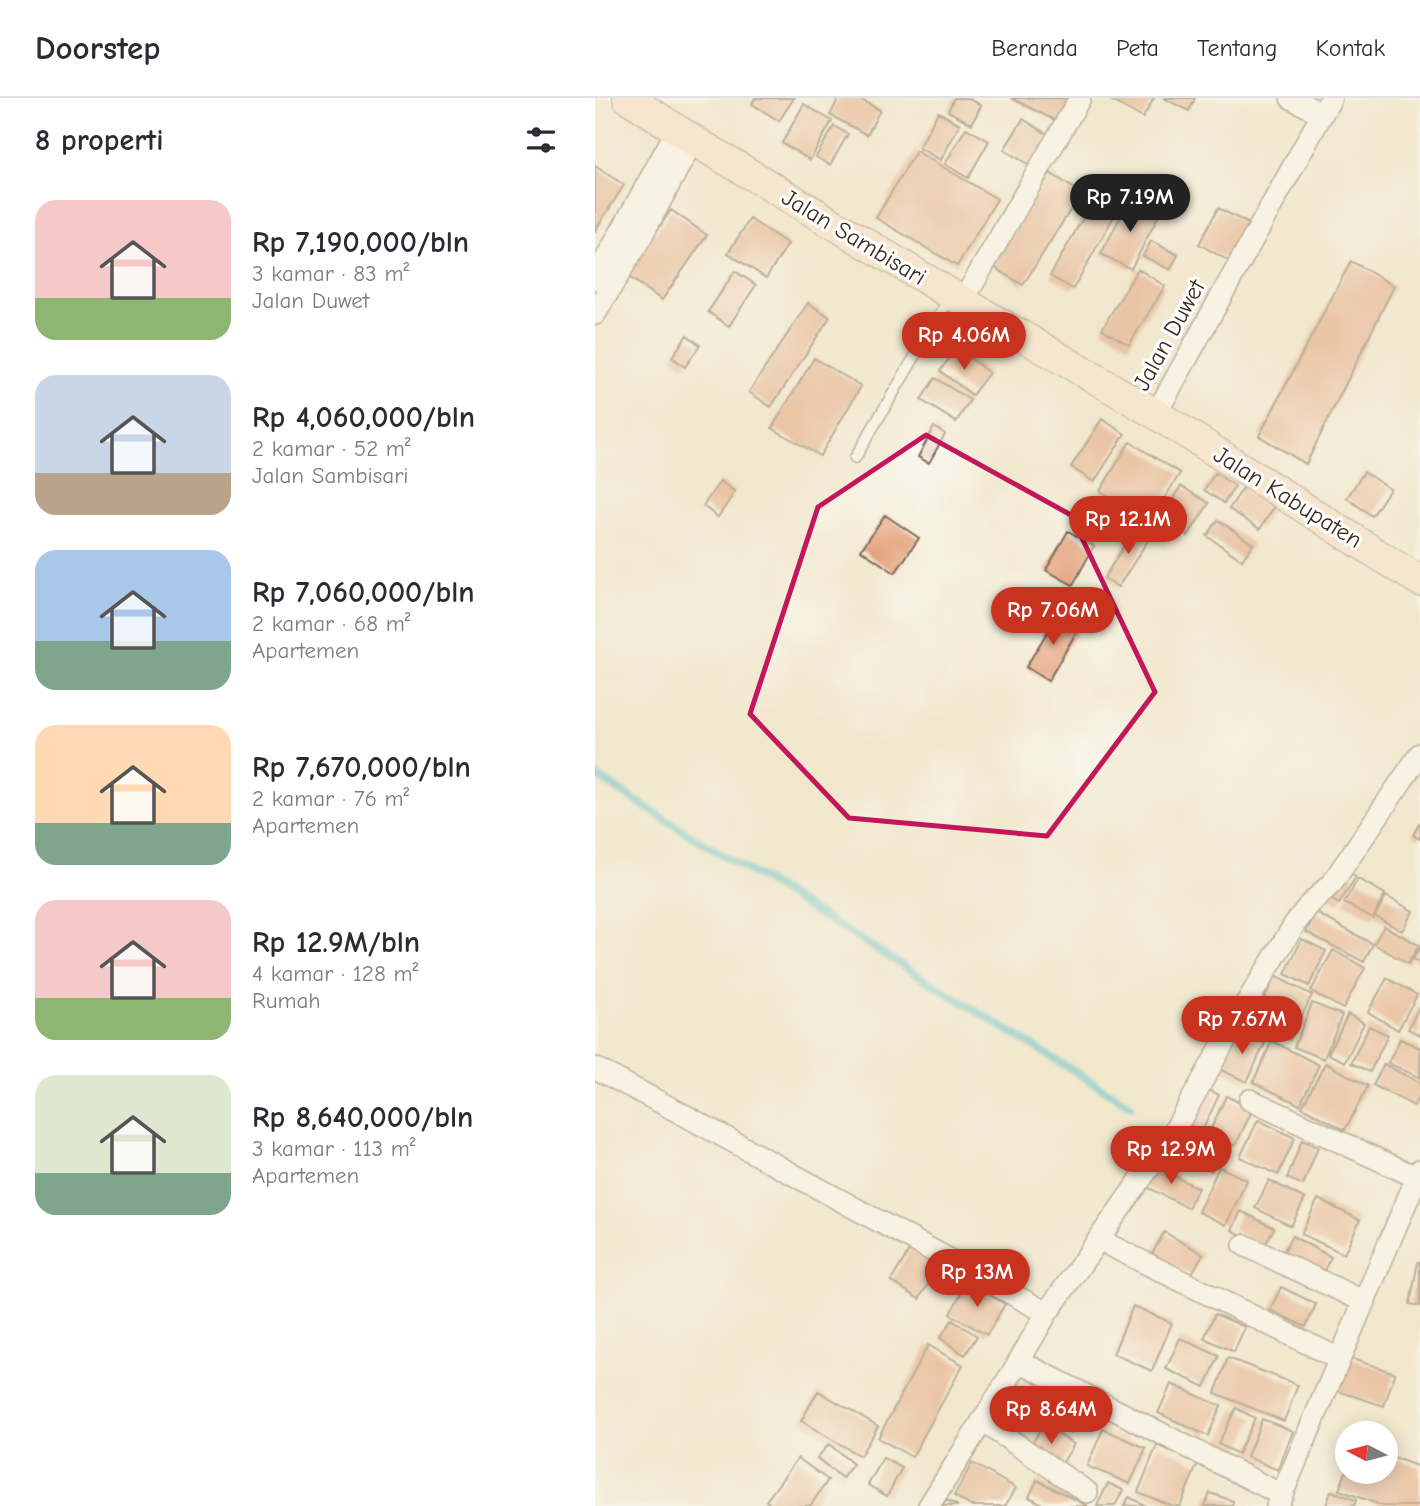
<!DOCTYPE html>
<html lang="id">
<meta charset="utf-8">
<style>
:root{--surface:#fff;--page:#f2f2f3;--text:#2b2b33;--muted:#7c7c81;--line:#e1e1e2;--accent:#c8321e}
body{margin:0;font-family:"Comic Neue",sans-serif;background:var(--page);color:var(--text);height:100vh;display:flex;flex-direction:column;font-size:26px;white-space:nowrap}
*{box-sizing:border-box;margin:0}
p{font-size:23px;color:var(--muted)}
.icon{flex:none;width:38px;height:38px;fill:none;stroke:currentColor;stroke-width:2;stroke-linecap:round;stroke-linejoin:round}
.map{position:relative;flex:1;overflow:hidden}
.drawer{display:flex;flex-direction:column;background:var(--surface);width:595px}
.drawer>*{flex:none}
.needle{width:46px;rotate:276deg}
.controls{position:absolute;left:740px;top:1323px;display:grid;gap:14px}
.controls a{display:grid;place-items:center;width:63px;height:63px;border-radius:50%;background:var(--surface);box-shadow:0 4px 18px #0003;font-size:35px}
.price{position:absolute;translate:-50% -60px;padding:0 16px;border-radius:24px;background:var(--accent);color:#fff;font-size:23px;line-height:46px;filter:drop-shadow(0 2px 4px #0008)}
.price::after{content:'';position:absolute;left:50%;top:42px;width:21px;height:16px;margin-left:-10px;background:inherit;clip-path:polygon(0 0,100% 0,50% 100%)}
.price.active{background:#222;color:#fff}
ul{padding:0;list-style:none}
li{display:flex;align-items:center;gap:21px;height:175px;padding:0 35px}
li span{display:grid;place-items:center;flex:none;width:196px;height:140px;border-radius:21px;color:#555}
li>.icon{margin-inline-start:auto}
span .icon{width:84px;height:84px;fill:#fffc;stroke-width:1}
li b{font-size:30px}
h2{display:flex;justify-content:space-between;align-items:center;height:84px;padding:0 35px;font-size:30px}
header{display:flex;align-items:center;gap:42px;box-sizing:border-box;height:98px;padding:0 35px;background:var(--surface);border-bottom:2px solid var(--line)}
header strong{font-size:33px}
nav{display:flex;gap:38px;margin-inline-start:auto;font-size:24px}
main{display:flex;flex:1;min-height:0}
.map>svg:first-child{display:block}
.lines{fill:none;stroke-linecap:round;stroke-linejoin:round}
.stream{stroke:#51bdcb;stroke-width:8}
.building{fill:#e39c73}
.lane-casing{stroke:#7b6c5b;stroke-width:13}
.street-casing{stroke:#7b6c5b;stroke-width:24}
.secondary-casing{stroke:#7b6c5b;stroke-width:32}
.lane{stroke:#fff;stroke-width:10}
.street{stroke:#fff;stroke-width:21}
.secondary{stroke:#fde5d0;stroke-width:30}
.marked{fill:none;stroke:#c2185b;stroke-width:5;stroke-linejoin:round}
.labels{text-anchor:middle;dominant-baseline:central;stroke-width:6;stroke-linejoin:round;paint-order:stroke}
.street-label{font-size:24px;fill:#3b2a1e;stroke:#fff}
</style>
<header>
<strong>Doorstep</strong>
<nav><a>Beranda</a><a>Peta</a><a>Tentang</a><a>Kontak</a></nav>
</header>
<main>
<section class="drawer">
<h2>8 properti<svg class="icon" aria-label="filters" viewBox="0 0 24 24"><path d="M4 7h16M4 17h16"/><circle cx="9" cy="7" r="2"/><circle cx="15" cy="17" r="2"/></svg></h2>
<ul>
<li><span style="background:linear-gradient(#f6c9c9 70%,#8fb573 0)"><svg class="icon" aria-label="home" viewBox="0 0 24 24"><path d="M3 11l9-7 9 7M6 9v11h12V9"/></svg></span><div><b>Rp 7,190,000/bln</b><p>3 kamar · 83 m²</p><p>Jalan Duwet</p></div></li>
<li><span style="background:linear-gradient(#c9d6e8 70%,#b9a48a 0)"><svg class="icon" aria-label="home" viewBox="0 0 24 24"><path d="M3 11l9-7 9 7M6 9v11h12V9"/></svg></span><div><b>Rp 4,060,000/bln</b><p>2 kamar · 52 m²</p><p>Jalan Sambisari</p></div></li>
<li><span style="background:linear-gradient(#a9c7e8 65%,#7fa58c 0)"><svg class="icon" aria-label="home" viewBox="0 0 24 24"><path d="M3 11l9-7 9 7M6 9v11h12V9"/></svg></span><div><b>Rp 7,060,000/bln</b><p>2 kamar · 68 m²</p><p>Apartemen</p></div></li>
<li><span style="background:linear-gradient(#ffd9b3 70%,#7fa58c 0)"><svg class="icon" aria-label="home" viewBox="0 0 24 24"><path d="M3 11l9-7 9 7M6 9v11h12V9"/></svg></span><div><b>Rp 7,670,000/bln</b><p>2 kamar · 76 m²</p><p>Apartemen</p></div></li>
<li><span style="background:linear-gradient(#f6c9c9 70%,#8fb573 0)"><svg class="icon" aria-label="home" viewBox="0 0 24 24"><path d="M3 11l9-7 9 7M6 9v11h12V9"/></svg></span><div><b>Rp 12.9M/bln</b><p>4 kamar · 128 m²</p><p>Rumah</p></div></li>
<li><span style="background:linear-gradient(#dfe7d0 70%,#7fa58c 0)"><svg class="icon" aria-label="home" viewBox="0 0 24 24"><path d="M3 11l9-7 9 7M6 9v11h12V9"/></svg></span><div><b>Rp 8,640,000/bln</b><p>3 kamar · 113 m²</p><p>Apartemen</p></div></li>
</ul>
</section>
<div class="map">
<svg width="825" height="1408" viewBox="0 0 825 1408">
<rect width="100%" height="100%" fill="#fff"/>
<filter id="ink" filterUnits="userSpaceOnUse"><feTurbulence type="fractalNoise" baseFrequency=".0143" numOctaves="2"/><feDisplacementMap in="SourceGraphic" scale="14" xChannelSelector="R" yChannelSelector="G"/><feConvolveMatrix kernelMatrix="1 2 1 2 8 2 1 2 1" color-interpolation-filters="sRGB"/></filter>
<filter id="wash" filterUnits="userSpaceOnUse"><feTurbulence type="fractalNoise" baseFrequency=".00686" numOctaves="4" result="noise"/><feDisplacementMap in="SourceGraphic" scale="28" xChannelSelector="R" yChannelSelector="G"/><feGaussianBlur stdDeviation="1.57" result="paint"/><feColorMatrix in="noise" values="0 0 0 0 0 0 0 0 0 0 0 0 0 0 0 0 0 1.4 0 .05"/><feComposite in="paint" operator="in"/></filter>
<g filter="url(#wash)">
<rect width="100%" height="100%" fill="#f1e7cd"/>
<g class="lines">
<path class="stream" d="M 0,677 L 87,732 L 536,1008"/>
</g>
<g id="blocks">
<path class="building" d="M 160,0 L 199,0 L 184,23 L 157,6 Z
M 244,0 L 262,0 L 285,12 L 272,37 L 235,17 Z
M 359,0 L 372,0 L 386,7 L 377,26 L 353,13 Z
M 416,0 L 481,0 L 467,26 Z
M 512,0 L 559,0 L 548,20 Z
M 568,0 L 600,0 L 594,13 Z
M 209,6 L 237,23 L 215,62 L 187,45 Z
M 343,14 L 365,26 L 346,62 L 324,50 Z
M 428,21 L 454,37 L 436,68 L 409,52 Z
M 239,28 L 253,36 L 235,67 L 221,59 Z
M 371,30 L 394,43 L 373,80 L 350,66 Z
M 321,53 L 402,101 L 362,168 L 281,120 Z
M 0,68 L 29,87 L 0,133 Z
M 455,75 L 486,95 L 428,187 L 397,168 Z
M 498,102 L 521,115 L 478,191 L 455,178 Z
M 534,102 L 564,117 L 536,171 L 506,156 Z
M 623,110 L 654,126 L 634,163 L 604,146 Z
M 76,112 L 112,137 L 67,202 L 31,177 Z
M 155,121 L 193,146 L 171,180 L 133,155 Z
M 556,143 L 583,157 L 575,172 L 548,158 Z
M 756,163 L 799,188 L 711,366 L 664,338 Z
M 543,171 L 570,188 L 534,247 L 507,231 Z
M 140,173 L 161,187 L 134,228 L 113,214 Z
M 213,205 L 235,219 L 176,309 L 154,294 Z
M 92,237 L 105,247 L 90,269 L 77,259 Z
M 362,250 L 394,275 L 377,297 L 345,273 Z
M 219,260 L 266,288 L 225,358 L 177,330 Z
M 340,280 L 375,302 L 361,324 L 326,302 Z
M 507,321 L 530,336 L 499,384 L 476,369 Z
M 339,329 L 350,336 L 334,365 L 323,359 Z
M 535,344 L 585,375 L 555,424 L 505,393 Z
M 769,374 L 795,391 L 777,418 L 752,400 Z
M 620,375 L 640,388 L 629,405 L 609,392 Z
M 655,380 L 685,400 L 665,431 L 634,411 Z
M 125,383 L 140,394 L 123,419 L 108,408 Z
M 586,388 L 614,405 L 593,438 L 565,421 Z
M 290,417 L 324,440 L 300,475 L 266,452 Z
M 623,422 L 658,446 L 647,462 L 612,438 Z
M 542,427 L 557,436 L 523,489 L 509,480 Z
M 473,433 L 499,448 L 478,487 L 451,472 Z
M 464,515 L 485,528 L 453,583 L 431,569 Z
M 825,724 L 825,741 L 818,737 Z
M 749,771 L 761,779 L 744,806 L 732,799 Z
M 763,781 L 790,796 L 778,820 L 749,805 Z
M 791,798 L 818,813 L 807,833 L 780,818 Z
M 721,815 L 778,846 L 769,864 L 711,834 Z
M 789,828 L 824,847 L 813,866 L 779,846 Z
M 707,841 L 731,853 L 714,888 L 690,876 Z
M 825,848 L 825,865 L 818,861 Z
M 738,852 L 770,870 L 748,911 L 716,893 Z
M 680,878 L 717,897 L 695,942 L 658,924 Z
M 792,880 L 822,897 L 803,932 L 773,914 Z
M 717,905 L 747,917 L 729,961 L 699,949 Z
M 825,907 L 825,937 L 813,931 Z
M 753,916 L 769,925 L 750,964 L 733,956 Z
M 774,928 L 793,937 L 775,974 L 756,965 Z
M 642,932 L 670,945 L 652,984 L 624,971 Z
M 805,941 L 825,950 L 825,980 L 793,965 Z
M 677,943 L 724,967 L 705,1007 L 658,984 Z
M 730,965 L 773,988 L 750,1032 L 707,1009 Z
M 789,966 L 825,985 L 825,996 L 819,1008 L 778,987 Z
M 610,990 L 624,997 L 607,1033 L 592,1026 Z
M 631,998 L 658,1011 L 640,1048 L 614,1035 Z
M 663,1022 L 700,1040 L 683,1077 L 645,1059 Z
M 581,1034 L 625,1056 L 617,1073 L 572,1051 Z
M 707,1042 L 723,1049 L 708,1087 L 692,1080 Z
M 559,1067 L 603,1090 L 593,1110 L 548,1087 Z
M 624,1069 L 652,1082 L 631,1127 L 603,1114 Z
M 674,1082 L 710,1101 L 696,1128 L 660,1110 Z
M 723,1101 L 765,1122 L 749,1156 L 706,1136 Z
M 646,1113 L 679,1130 L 669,1149 L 637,1132 Z
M 569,1134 L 608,1156 L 596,1177 L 557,1156 Z
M 697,1138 L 736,1159 L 725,1180 L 686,1159 Z
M 317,1148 L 345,1166 L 324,1201 L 296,1183 Z
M 823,1164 L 825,1164 L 825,1208 L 815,1206 Z
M 372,1184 L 410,1206 L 392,1237 L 355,1216 Z
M 686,1189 L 721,1206 L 711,1229 L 675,1212 Z
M 538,1208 L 577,1225 L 557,1273 L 518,1256 Z
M 620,1216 L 650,1229 L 639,1254 L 609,1240 Z
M 357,1222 L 382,1238 L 370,1257 L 345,1240 Z
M 585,1240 L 624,1258 L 610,1289 L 571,1271 Z
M 333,1247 L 368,1267 L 317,1359 L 283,1340 Z
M 633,1260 L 703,1287 L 689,1323 L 620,1295 Z
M 754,1260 L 800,1275 L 789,1308 L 743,1293 Z
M 576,1286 L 626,1308 L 613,1338 L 563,1315 Z
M 223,1293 L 283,1328 L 265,1358 L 206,1323 Z
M 464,1294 L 490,1307 L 476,1336 L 450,1324 Z
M 641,1310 L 660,1320 L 643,1356 L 623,1346 Z
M 667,1321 L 698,1333 L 683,1372 L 652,1359 Z
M 448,1327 L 479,1346 L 465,1369 L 434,1351 Z
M 508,1331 L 551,1350 L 535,1386 L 492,1368 Z
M 234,1346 L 258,1366 L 247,1380 L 222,1360 Z
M 562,1347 L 603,1365 L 585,1408 L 577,1408 L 543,1394 Z
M 791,1357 L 825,1369 L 825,1408 L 788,1408 L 744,1392 L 751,1374 L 791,1374 Z
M 203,1360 L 233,1382 L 215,1408 L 178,1408 L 171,1403 Z
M 288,1360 L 307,1370 L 292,1398 L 273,1387 Z
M 377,1365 L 421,1390 L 410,1408 L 376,1408 L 359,1398 Z
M 442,1382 L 493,1408 L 451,1408 L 434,1399 Z
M 513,1385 L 528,1392 L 520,1408 L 502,1408 Z
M 736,1393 L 761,1402 L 759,1408 L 731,1408 Z
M 615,1395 L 638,1403 L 637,1408 L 610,1408 Z
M 534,1399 L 551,1408 L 529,1408 Z
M 351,1402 L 363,1408 L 348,1408 Z"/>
</g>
</g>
<g filter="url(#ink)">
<use href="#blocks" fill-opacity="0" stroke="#7b6c5b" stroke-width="2"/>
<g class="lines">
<defs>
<path id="lane" d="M 260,360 L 355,199"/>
<path id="street" d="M 696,0 L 727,16
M 0,181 L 82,32
M 368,203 L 485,0
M 0,216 L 46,139 L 98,42
M 561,316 L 736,0
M 0,970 L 91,1018 L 452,1215
M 655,1002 L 821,1079
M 649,1147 L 770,1204
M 516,1148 L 744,1261
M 424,1263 L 687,1397
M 387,1323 L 492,1394
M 334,1408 L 410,1287 L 452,1215 L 578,1035 L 643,919 L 699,827 L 714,807 L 737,785 L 825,656
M 682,1408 L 825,1072"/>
<path id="secondary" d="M 33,0 L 98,42 L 379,210 L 561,316 L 825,483"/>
</defs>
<use href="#lane" class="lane-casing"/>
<use href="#street" class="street-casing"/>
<use href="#secondary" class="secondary-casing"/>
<use href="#lane" class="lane"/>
<use href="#street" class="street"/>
<use href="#secondary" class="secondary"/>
</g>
</g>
<path d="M0 0H825V1408H0ZM 331,337 L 476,417 L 560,594 L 452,738 L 254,720 L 155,616 L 223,409 Z" fill="#f1e7cd" fill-opacity=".55" fill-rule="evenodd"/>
<path class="marked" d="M 331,337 L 476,417 L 560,594 L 452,738 L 254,720 L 155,616 L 223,409 Z"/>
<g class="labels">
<g class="street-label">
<text transform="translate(259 139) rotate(31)">Jalan Sambisari</text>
<text transform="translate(574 237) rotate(-61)">Jalan Duwet</text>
<text transform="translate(693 399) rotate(32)">Jalan Kabupaten</text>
</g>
</g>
</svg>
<div class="controls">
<a><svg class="needle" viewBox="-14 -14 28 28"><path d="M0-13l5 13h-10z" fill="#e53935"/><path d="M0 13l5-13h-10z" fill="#7c7c81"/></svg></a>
</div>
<b class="price active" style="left:535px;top:136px">Rp 7.19M</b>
<b class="price" style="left:369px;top:274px">Rp 4.06M</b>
<b class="price" style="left:533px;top:458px">Rp 12.1M</b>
<b class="price" style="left:458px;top:549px">Rp 7.06M</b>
<b class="price" style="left:647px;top:958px">Rp 7.67M</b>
<b class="price" style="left:576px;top:1088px">Rp 12.9M</b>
<b class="price" style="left:382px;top:1211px">Rp 13M</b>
<b class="price" style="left:456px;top:1348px">Rp 8.64M</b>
</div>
</main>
